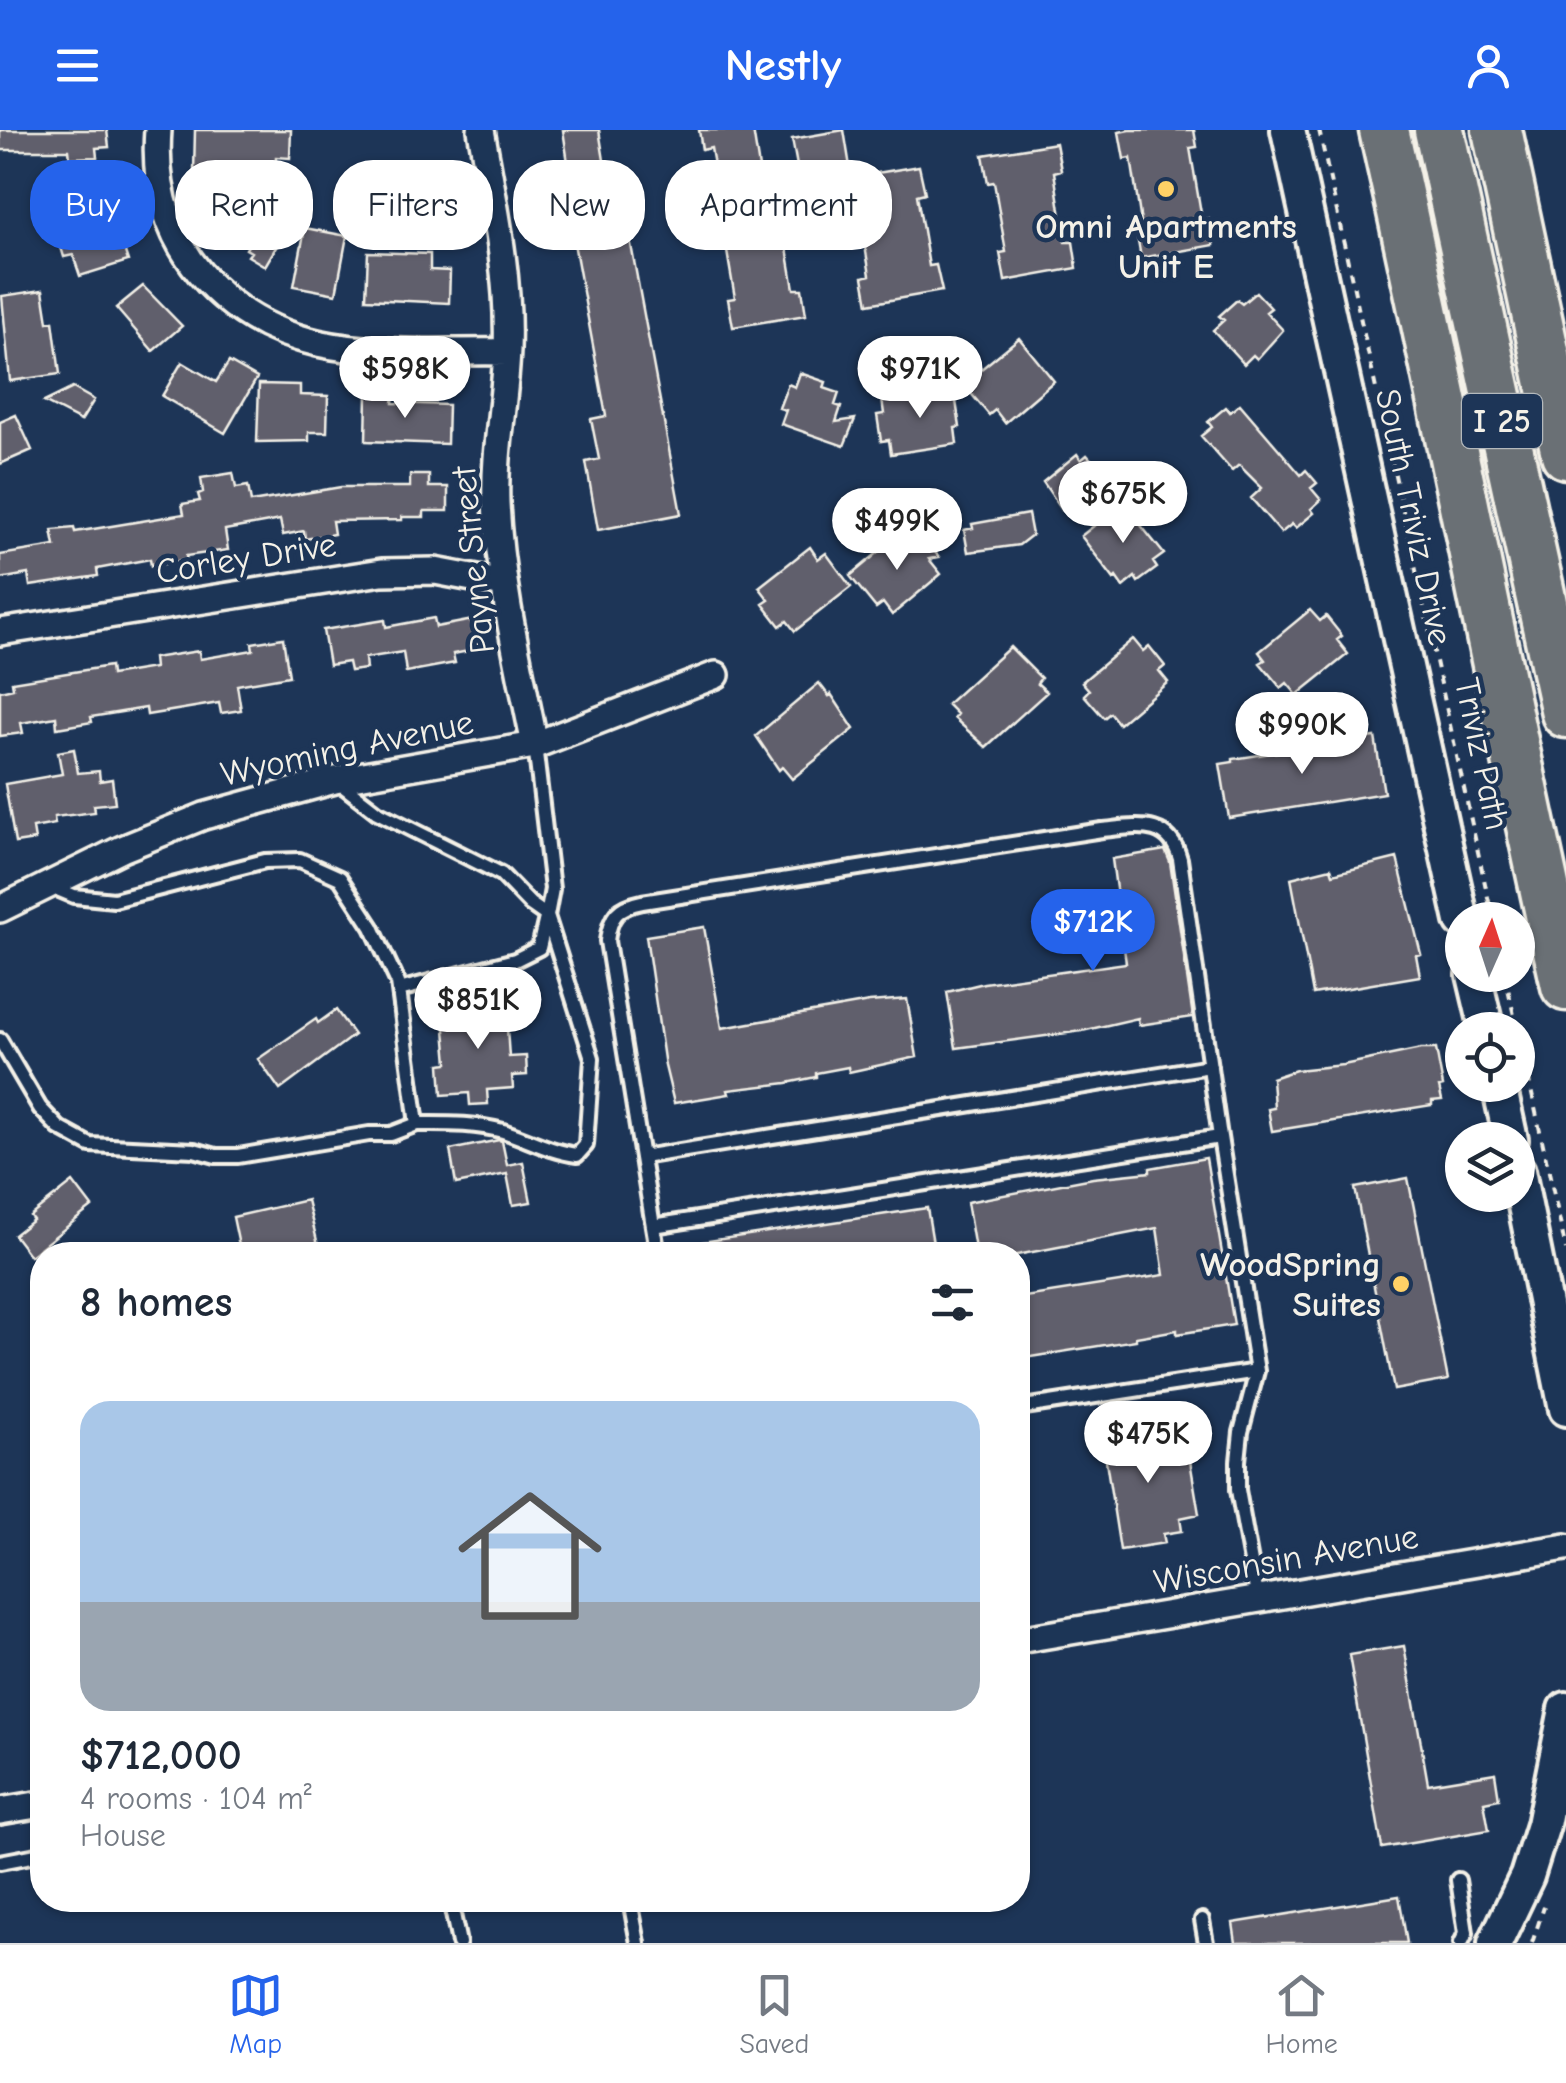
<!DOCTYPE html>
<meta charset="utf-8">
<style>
:root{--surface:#fff;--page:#f6f6f7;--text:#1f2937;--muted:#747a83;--line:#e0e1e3;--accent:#2563eb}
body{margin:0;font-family:"Comic Neue",sans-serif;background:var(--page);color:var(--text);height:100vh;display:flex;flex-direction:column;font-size:38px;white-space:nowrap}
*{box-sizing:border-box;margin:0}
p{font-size:32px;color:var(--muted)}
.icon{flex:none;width:55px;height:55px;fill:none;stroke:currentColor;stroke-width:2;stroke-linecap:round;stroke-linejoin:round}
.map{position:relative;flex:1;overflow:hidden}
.panel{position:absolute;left:30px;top:1112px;width:1000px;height:670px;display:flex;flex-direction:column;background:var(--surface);border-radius:40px;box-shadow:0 2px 8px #0004}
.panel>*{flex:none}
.banner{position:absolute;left:30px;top:30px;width:1000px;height:90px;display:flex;gap:20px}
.needle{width:65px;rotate:3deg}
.tools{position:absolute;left:1445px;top:772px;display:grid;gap:20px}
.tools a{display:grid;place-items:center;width:90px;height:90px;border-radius:50%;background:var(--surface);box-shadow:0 2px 8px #0004;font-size:50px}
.price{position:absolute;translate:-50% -85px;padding:0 22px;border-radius:35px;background:#fff;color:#222;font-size:32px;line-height:65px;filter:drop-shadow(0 2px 5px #0008)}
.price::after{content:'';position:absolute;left:50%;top:60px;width:30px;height:22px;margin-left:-15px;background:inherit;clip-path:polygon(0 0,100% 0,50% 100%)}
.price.current{background:var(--accent);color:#fff}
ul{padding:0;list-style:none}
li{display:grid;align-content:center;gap:20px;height:530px;padding:0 50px}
li span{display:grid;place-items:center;height:310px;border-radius:30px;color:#555}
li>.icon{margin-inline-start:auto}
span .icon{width:180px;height:180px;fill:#fffc;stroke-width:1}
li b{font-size:42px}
h2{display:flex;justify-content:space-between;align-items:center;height:120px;padding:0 50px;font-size:42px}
.chip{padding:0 35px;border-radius:40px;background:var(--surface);box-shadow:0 2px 8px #0004;font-size:35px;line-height:90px}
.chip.current{background:var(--accent);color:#fff}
header{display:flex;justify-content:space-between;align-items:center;height:130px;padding:0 50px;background:var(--accent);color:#fff;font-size:45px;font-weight:700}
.tab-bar{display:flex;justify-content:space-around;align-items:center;height:140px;border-top:2px solid var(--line);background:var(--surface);font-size:28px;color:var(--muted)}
.tab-bar a{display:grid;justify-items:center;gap:5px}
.tab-bar .current{color:var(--accent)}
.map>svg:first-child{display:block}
.building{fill:#615e6c;stroke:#f4f1e8;stroke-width:2.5}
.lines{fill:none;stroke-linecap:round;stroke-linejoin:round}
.service-casing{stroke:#f4f1e8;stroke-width:20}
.minor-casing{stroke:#f4f1e8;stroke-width:32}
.tertiary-casing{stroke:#f4f1e8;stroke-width:40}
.motorway-casing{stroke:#f4f1e8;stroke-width:55}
.path{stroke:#f4f1e8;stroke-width:4;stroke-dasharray:8 8;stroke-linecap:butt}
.service{stroke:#1d3557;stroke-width:12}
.minor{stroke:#1d3557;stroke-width:25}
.tertiary{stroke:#1d3557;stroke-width:32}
.motorway{stroke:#6b7074;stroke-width:48}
.poi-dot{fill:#ffd166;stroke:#1d3557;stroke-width:4}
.labels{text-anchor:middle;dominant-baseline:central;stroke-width:9;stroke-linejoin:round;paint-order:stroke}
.shield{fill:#1d3557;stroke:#b4b9bc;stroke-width:2.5}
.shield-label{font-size:32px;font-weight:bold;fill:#f4f1e8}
.poi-label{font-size:35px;font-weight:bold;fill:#f4f1e8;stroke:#1d3557}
.street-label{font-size:35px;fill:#f4f1e8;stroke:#1d3557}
</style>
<header><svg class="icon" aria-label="menu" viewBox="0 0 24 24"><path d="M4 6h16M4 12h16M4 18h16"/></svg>Nestly<svg class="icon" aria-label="person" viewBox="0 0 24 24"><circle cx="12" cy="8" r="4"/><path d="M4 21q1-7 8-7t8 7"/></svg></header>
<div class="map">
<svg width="1566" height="1813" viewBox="0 0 1566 1813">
<rect width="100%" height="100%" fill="#1d3557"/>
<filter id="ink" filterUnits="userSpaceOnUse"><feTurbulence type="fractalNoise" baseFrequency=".01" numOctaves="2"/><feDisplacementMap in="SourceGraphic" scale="20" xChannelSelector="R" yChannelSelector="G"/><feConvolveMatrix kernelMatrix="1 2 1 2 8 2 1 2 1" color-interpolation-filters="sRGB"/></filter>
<g filter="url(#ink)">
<path class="building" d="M 0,0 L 107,0 L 109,17 L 96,18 L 97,27 L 70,28 L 69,20 L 0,20 Z
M 195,0 L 291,0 L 290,28 L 276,27 L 275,46 L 194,43 Z
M 563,0 L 599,0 L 612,79 L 624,77 L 681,384 L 598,400 L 586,332 L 599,329 L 591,289 L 606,286 L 569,86 L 576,85 Z
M 699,0 L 753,0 L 763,63 L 785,60 L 790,87 L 782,88 L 794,159 L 802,159 L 806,185 L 733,197 L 728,169 L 735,168 L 723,98 L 716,99 L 712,72 L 720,70 L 711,18 L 702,20 Z
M 844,0 L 851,43 L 800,52 L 792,9 Z
M 1129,0 L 1194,0 L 1197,17 L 1190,18 L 1202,89 L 1209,89 L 1214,115 L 1141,128 L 1136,100 L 1142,99 L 1131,28 L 1124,29 L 1119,2 Z
M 1056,13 L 1061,40 L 1054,42 L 1065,112 L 1073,112 L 1077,138 L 1005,151 L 1000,123 L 1006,122 L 994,52 L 988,53 L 983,25 Z
M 919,36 L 925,63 L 917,65 L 929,136 L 936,135 L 942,161 L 868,174 L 863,147 L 870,145 L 858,75 L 851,76 L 847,48 Z
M 251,65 L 292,90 L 265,136 L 248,126 L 251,122 L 246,119 L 249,114 L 229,102 Z
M 86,79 L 95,110 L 119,103 L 128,131 L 80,146 L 73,125 L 64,127 L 58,107 L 67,104 L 62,87 Z
M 305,98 L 347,106 L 336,164 L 294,156 Z
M 368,122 L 430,124 L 430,140 L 450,141 L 449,173 L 366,169 Z
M 143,156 L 182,196 L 153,221 L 116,178 Z
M 43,160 L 48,192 L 53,191 L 60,244 L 10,251 L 2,166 Z
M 1256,162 L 1271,178 L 1266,182 L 1283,200 L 1257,229 L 1253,225 L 1244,234 L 1213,200 L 1224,190 L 1219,186 L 1237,170 L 1242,174 Z
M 1019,208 L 1054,251 L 1005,293 L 995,280 L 989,285 L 963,254 Z
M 182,232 L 216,252 L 229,232 L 257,248 L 225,303 L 162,266 Z
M 800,243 L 826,252 L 824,258 L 839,263 L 835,275 L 841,277 L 836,292 L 855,289 L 844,316 L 781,294 L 786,280 L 779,278 L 788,254 L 795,257 Z
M 259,254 L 300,255 L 300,265 L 328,266 L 327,302 L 309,302 L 309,311 L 257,312 Z
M 73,258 L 94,270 L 81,291 L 44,272 Z
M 954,258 L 960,297 L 955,298 L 957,314 L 891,324 L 889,310 L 881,311 L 877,285 L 884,284 L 882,269 Z
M 367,264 L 394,265 L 393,273 L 448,275 L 447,314 L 366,311 Z
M 1240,274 L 1301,345 L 1306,340 L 1317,353 L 1311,358 L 1321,370 L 1311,379 L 1314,383 L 1296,398 L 1292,394 L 1281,403 L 1251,368 L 1262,358 L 1239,335 L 1232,341 L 1201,306 L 1212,297 L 1208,292 L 1226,277 L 1230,282 Z
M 16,285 L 32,320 L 0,334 L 0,292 Z
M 1077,324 L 1081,330 L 1087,325 L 1106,346 L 1062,380 L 1043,352 Z
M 233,343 L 236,358 L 248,356 L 251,372 L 341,357 L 410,357 L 410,345 L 429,345 L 429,357 L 448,357 L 448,381 L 424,381 L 424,387 L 402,387 L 402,390 L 332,391 L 334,404 L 305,409 L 304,401 L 283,405 L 280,390 L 225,400 L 228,420 L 186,426 L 187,430 L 151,436 L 150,429 L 97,439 L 98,446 L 30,456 L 28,444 L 0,449 L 0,425 L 55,416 L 52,400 L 74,398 L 75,402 L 184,384 L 182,374 L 200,371 L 198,364 L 203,362 L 201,348 Z
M 1123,373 L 1164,424 L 1153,432 L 1157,438 L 1138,452 L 1135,447 L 1123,457 L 1116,447 L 1114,449 L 1081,406 Z
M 1028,384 L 1032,405 L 1019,415 L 968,422 L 964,400 L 973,398 L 972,394 Z
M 905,400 L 915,413 L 922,406 L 939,427 L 929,429 L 941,444 L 892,485 L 883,473 L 876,478 L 850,446 Z
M 810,417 L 818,429 L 826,423 L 851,457 L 795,501 L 787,491 L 780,496 L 763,474 L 769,470 L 759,457 Z
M 1310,480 L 1320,491 L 1326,486 L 1342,506 L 1337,510 L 1348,524 L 1297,565 L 1287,553 L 1281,558 L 1260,533 L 1265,530 L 1259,522 Z
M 434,488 L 436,497 L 473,490 L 479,519 L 453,524 L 455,533 L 406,542 L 403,522 L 365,528 L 366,539 L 350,541 L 348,532 L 329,535 L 323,500 L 385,490 L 386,497 Z
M 283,508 L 289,546 L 237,555 L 241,580 L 221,583 L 219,573 L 147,585 L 146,578 L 91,587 L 92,592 L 57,598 L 56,587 L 21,593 L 23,603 L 0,606 L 0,561 L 13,558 L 12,552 L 110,536 L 111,545 L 154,538 L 153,528 L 199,521 L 200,529 L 253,520 L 252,513 Z
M 1133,509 L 1143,521 L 1149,516 L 1165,536 L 1159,541 L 1168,552 L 1119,594 L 1110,583 L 1104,588 L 1084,565 L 1089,560 L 1082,552 Z
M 1010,517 L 1041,548 L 1037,553 L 1047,562 L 986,617 L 954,588 L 957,584 L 947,574 Z
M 819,553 L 829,566 L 831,564 L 854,599 L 792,649 L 782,637 L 779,640 L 756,606 Z
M 1375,607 L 1384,663 L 1229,688 L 1220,634 L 1233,632 L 1233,629 Z
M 74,619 L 78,643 L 99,641 L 100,651 L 112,649 L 115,673 L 94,675 L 95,682 L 54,687 L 55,694 L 33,698 L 35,710 L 15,713 L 5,654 L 62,644 L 58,622 Z
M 1165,720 L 1170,732 L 1193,887 L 1139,895 L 1138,888 L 1082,901 L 956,918 L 947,862 L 984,853 L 1126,833 L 1112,729 Z
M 1397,728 L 1421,824 L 1416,825 L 1420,846 L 1313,864 L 1291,748 L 1331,738 L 1333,744 Z
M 704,797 L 722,898 L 869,872 L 907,869 L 917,927 L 849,942 L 848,937 L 816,943 L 816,947 L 787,953 L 728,960 L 729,964 L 674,973 L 665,936 L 646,806 Z
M 505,870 L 509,927 L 526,926 L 527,945 L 512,946 L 513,958 L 487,960 L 488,974 L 470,975 L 469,963 L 442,965 L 440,934 L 448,933 L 443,877 Z
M 336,880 L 354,905 L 280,960 L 258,929 L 316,889 L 318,893 Z
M 1421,919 L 1436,919 L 1443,956 L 1439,957 L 1442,970 L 1432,971 L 1432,975 L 1272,1001 L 1268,979 L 1274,978 L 1272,948 L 1296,940 L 1343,935 Z
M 499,1010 L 502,1011 L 507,1035 L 523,1032 L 531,1072 L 513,1075 L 507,1044 L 456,1054 L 450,1020 Z
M 1206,1028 L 1234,1195 L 1177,1204 L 1177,1200 L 1136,1207 L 1136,1210 L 1018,1229 L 1018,1168 L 1164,1145 L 1157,1098 L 1017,1125 L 976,1125 L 967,1072 L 1093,1048 L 1150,1042 L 1150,1038 Z
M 1408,1048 L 1448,1250 L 1394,1260 L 1355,1058 Z
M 73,1052 L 92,1077 L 30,1126 L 14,1105 L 33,1090 L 30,1086 Z
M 307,1070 L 319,1119 L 292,1125 L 241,1125 L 233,1087 Z
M 927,1078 L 935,1125 L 683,1125 L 682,1115 Z
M 1155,1297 L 1158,1311 L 1173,1308 L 1175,1315 L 1187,1313 L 1199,1384 L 1180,1388 L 1182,1401 L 1163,1404 L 1165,1413 L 1120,1420 L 1102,1305 Z
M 1404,1516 L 1428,1654 L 1495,1643 L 1499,1669 L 1484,1672 L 1489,1700 L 1382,1718 L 1349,1525 Z
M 1399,1766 L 1407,1813 L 1236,1813 L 1233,1793 Z"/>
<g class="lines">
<defs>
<path id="service" d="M 337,651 L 377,682 L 501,744 L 530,774 L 547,786 L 552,759 L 535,615
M 399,860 L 515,830 L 539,818 L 546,788
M 0,910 L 40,978 L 59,998 L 90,1015 L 194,1020 L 216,1026 L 238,1026 L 369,1004 L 391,1004 L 417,994 L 398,853 L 372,797 L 340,748 L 300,730 L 265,731 L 114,770 L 74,766 L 50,756
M 417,994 C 446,994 474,993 503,1001 C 528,1009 551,1022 577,1025 L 586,1015 L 592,928 L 547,786
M 642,1027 L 1210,936
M 653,1096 L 607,811 C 610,786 617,777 642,772 L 1102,700 C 1136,697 1169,688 1180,729 L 1220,1007
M 658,1125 L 653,1096 L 1220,1007 L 1257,1241 L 1241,1302 L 1238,1331 L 1238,1360 L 1258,1471
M 1018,1278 L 1257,1241
M 0,1732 L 42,1724
M 1458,1750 L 1466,1803 L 1461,1813
M 450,1770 L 459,1813
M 630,1770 L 638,1813
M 1202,1790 L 1206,1813"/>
<path id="minor" d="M 158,0 C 154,52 166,102 200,143 C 280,238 395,220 507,222
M 481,0 C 494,73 510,146 507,220 C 505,272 494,321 496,373 C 500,454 519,535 535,615
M 0,502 L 382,442 L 435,441 L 504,454
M 0,779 L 122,719 L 204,686 L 335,650 L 535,615 L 716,545
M 1018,1510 L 1566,1417
M 0,1681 L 42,1674"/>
<path id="tertiary" d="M 1288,0 L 1462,791
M 1474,845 L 1487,900
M 1499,955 L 1511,1010
M 1518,1041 L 1566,1279
M 1495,1813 L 1527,1746 L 1543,1695 L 1566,1579"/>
<path id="motorway" d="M 1384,0 C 1448,285 1502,572 1566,856
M 1439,0 L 1566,583
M 1497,0 L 1566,324"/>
</defs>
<use href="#service" class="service-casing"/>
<use href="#minor" class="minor-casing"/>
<use href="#tertiary" class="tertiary-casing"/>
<use href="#motorway" class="motorway-casing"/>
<path class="path" d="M 1319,0 L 1493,790
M 1505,845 L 1517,899
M 1518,900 L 1566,1120
M 1532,1813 L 1544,1777"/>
<use href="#service" class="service"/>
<use href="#minor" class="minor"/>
<use href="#tertiary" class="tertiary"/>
<use href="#motorway" class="motorway"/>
</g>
</g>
<g class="poi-dot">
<circle cx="1166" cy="59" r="10"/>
<circle cx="1401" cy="1154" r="10"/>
</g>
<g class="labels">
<rect class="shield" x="1462" y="264" width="80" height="54" rx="8"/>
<g class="shield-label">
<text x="1502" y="291">I 25</text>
</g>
<g class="poi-label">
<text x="1166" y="96">Omni Apartments<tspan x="1166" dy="40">Unit E</tspan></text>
<text x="1381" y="1134" text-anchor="end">WoodSpring<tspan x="1381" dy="40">Suites</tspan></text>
</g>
<g class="street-label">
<text transform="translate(1414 387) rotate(78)">South Triviz Drive</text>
<text transform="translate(246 428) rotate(-9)">Corley Drive</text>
<text transform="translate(473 430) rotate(-96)">Payne Street</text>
<text transform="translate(347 618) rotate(-12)">Wyoming Avenue</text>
<text transform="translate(1482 624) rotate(78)">Triviz Path</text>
<text transform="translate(1286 1429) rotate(-10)">Wisconsin Avenue</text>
</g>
</g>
</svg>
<div class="tools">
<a><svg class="needle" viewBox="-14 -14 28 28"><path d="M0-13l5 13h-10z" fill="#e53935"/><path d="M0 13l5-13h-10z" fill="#747a83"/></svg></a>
<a><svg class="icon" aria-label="locate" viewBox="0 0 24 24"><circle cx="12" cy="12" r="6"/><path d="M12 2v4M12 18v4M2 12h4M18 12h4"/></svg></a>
<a><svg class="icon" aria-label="layers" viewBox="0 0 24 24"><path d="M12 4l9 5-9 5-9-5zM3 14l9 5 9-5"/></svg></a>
</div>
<b class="price" style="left:405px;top:291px">$598K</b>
<b class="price" style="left:920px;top:291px">$971K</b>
<b class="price" style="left:1123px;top:416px">$675K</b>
<b class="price" style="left:897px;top:443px">$499K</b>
<b class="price" style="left:1302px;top:647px">$990K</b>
<b class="price current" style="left:1093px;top:844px">$712K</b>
<b class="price" style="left:478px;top:922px">$851K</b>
<b class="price" style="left:1148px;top:1356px">$475K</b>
<div class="banner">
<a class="chip current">Buy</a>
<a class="chip">Rent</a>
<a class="chip">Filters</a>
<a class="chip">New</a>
<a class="chip">Apartment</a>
</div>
<section class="panel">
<h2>8 homes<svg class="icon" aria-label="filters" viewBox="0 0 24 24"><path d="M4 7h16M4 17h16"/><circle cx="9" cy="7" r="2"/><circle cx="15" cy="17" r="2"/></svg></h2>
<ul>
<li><span style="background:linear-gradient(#a9c7e8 65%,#9aa5b1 0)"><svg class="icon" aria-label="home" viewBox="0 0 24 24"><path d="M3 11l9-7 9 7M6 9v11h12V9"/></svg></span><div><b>$712,000</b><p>4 rooms · 104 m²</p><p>House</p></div></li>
</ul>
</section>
</div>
<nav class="tab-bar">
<a class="current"><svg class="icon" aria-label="map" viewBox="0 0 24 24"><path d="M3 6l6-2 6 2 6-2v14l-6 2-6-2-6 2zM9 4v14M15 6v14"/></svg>Map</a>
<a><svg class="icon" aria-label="saved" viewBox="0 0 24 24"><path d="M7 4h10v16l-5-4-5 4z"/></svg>Saved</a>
<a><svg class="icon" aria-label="home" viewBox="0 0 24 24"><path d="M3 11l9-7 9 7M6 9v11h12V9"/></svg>Home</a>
</nav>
